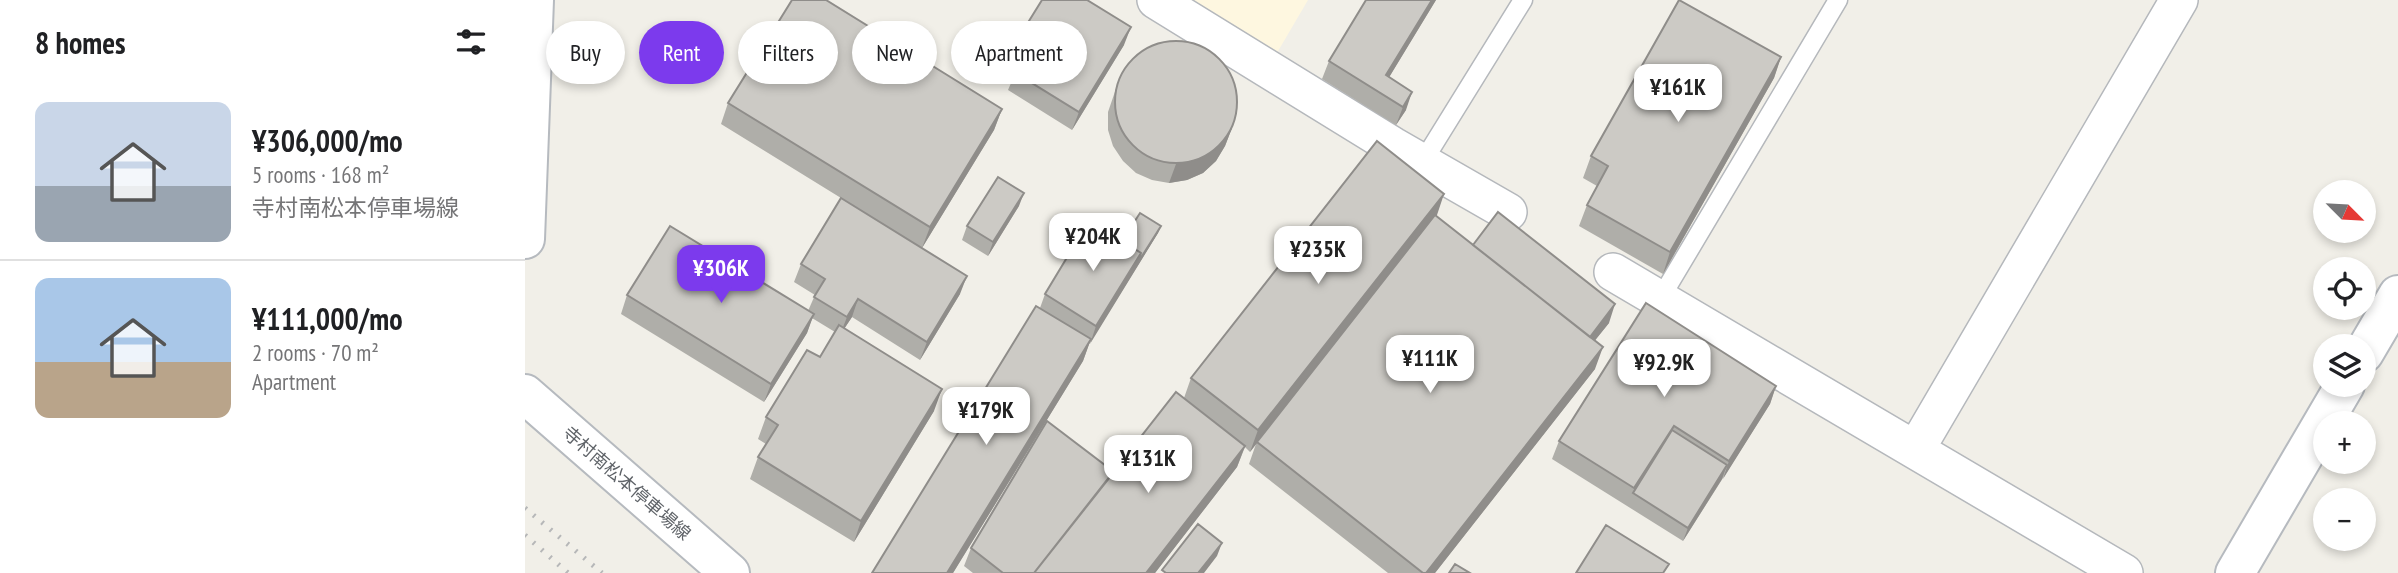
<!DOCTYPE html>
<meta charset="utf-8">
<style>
:root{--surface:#fff;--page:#f2f2f2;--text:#202124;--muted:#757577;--line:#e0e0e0;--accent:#7c3aed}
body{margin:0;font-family:"PT Sans Narrow","Noto Sans JP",sans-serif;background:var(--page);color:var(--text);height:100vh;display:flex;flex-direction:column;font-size:26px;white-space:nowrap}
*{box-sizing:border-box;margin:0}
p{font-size:23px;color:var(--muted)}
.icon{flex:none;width:38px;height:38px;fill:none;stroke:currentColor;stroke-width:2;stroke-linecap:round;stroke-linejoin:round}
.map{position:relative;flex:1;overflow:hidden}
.panel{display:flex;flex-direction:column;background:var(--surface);width:525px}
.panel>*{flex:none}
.banner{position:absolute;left:21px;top:21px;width:665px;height:63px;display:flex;gap:14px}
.needle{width:46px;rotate:114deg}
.controls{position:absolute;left:1788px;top:180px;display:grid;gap:14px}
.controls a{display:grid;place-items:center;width:63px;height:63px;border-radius:50%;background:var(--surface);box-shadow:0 4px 10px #0003;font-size:35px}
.price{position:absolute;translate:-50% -60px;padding:0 16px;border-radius:14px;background:#fff;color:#222;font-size:23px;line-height:46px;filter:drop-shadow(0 2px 4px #0008)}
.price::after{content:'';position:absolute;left:50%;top:42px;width:21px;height:16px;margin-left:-10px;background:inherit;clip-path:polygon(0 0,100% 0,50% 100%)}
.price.on{background:var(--accent);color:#fff}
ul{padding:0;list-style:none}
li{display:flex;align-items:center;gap:21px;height:175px;padding:0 35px}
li+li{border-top:2px solid var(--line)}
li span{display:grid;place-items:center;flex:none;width:196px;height:140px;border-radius:14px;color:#555}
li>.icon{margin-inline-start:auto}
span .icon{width:84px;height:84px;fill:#fffc;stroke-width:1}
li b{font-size:30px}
h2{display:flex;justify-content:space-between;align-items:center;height:84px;padding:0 35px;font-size:30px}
.pill{padding:0 24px;border-radius:32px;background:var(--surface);box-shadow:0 4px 10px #0003;font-size:24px;line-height:63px}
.pill.on{background:var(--accent);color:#fff}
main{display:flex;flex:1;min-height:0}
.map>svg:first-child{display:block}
.commercial{fill:#fef7e0}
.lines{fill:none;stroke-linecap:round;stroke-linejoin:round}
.lane-casing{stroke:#b5b8bc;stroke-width:21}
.street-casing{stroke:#b5b8bc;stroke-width:40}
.secondary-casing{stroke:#b6babf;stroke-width:42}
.lane{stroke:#fff;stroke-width:18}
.street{stroke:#fff;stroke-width:37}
.secondary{stroke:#fff;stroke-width:38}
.rail{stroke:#b6b7b8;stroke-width:5;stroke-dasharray:2 9;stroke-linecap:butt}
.wall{fill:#afaea9}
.shaded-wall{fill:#8f8d8a}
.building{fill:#cccac5;stroke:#8f8d8a;stroke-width:2}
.labels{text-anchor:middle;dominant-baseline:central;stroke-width:7;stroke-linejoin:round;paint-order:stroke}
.street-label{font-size:18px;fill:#5f6368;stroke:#fff}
</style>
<main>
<section class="panel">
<h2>8 homes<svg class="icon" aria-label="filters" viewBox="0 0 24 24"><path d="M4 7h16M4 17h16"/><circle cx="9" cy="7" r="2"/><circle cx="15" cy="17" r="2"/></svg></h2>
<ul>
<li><span style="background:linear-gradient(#c9d6e8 60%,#9aa5b1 0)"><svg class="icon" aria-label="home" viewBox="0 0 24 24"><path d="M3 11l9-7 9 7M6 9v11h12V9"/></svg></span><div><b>¥306,000/mo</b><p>5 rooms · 168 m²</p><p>寺村南松本停車場線</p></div></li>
<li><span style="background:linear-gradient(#a9c7e8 60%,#b9a48a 0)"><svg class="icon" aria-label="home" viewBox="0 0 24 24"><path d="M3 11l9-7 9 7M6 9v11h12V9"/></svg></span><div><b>¥111,000/mo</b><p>2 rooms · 70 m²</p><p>Apartment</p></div></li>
</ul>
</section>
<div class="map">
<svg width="1873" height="573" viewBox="0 0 1873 573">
<rect width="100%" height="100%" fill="#f1efe8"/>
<path class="commercial" d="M 655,0 L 783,0 L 749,58 Z"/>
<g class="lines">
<defs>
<path id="lane" d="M 897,163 L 998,0
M 1135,299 L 1313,0"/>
<path id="street" d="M 631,0 L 868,146 L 983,212
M 1088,272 L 1599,573
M 1391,449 L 1654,0"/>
<path id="secondary" d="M 0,239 L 9,0
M 1839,353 L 1873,295
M 0,394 L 205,573
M 1710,573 L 1820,385"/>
</defs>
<use href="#lane" class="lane-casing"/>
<use href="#street" class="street-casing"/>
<use href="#secondary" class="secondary-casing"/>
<use href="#lane" class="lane"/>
<use href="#street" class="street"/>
<use href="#secondary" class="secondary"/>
<path class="rail" d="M 0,508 L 77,573
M 0,535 L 43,573"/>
</g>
<path class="wall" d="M 841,0 L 911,0 L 864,77 L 881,110 L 871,125 L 797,79 L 804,61 Z
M 489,45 L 599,45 L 547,130 L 483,90 L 492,69 L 483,63 Z
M 1256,57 L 1249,78 L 1138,274 L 1054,226 L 1062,205 L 1072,186 L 1058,178 L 1066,156 Z
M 595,77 L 707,128 L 700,146 L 691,161 L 678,173 L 662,180 L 644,183 L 627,180 L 611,173 L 598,161 L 588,146 L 583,130 L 583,112 Z
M 203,103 L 477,109 L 469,130 L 397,248 L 196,124 Z
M 494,206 L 463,256 L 437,240 L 442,226 Z
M 911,216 L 948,245 L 1084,323 L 1069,341 L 1070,369 L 910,573 L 863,573 L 724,464 L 731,444 L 725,452 L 720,447 L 712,467 L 630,573 L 448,573 L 439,566 L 446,548 L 589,472 L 659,398 L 666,378 Z
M 636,226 L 633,233 L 564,344 L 558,361 L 428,573 L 347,573 L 515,308 L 520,294 L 597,241 Z
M 276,264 L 435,294 L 395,360 L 327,317 L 319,329 L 409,411 L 329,542 L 225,479 L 233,457 L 241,444 L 233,439 L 241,417 L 295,357 L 310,332 L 287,318 L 282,333 L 239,402 L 96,314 L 102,295 L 283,311 L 290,295 L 269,282 Z
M 1251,386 L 1245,404 L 1158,541 L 1027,459 L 1034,441 Z"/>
<path class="shaded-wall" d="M 907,0 L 911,0 L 854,94 L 861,75 Z
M 606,27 L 599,45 L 547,130 L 554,112 Z
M 1256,57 L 1249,78 L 1138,274 L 1145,252 Z
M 887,92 L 881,110 L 871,125 L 878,107 Z
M 477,109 L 469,130 L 397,248 L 405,227 Z
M 707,128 L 700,146 L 691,161 L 678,173 L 662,180 L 644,183 L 651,164 Z
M 499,193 L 494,206 L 463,256 L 468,242 Z
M 919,194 L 912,215 L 725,452 L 733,430 Z
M 636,226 L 633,233 L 565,344 L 571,326 L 616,253 Z
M 442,276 L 435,294 L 395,360 L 402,342 Z
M 333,299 L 327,317 L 315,335 L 322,317 Z
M 1090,304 L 1084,323 L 1056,358 L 1063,339 Z
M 289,314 L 282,333 L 239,402 L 246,384 Z
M 566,339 L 558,361 L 428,573 L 422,573 Z
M 1078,347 L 1070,369 L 910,573 L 901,573 Z
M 1251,386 L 1245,404 L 1198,479 L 1204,461 Z
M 417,389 L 409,411 L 329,542 L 336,521 Z
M 720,446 L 712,467 L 630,573 L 621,573 Z
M 1202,465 L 1197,479 L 1158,541 L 1163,528 Z
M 697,543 L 692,556 L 679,573 L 673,573 Z"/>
<path class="building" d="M 267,0 L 301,0 L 477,109 L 405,227 L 203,103 Z
M 517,0 L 562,0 L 606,27 L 554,112 L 489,72 L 502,52 L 489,45 Z
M 841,0 L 907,0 L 861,75 L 887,92 L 878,107 L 804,61 Z
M 1154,0 L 1256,57 L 1145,252 L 1062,205 L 1083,166 L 1066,156 Z
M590 102a61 61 0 1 1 122 0a61 61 0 1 1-122 0Z
M 852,141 L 919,194 L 733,430 L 666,378 Z
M 473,177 L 499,193 L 468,242 L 442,226 Z
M 316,198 L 442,276 L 402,342 L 333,299 L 322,317 L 289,297 L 300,279 L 276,264 Z
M 973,212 L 1090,304 L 1065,337 L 948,245 Z
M 615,213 L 636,226 L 612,264 L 616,253 L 597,241 Z
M 910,215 L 1078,347 L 901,573 L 898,573 L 732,442 Z
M 564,221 L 616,253 L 571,326 L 520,294 Z
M 145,226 L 289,314 L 246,384 L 102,295 Z
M 1121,303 L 1251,386 L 1204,461 L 1149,426 L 1109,488 L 1034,441 Z
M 511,306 L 566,339 L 422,573 L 347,573 Z
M 314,325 L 417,389 L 336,521 L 233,457 L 253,425 L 241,417 L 282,350 L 295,357 Z
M 651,392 L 720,446 L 621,573 L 509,573 Z
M 522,421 L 589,472 L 509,573 L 478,573 L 446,548 Z
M 1147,430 L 1202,465 L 1163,528 L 1108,493 Z
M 673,524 L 697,543 L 673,573 L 641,573 L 637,570 Z
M 1081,525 L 1144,564 L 1138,573 L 1051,573 Z
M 930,564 L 945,573 L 924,573 Z"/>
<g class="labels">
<g class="street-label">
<text transform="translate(102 483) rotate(41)">寺村南松本停車場線</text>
</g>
</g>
</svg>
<div class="controls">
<a><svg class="needle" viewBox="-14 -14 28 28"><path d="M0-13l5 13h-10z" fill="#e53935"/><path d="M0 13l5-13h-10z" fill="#757577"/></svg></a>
<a><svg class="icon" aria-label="locate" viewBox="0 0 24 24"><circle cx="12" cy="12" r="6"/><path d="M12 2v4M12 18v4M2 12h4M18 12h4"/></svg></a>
<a><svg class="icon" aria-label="layers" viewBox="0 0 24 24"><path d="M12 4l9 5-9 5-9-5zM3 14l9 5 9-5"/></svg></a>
<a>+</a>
<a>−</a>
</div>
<b class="price" style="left:1153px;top:124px">¥161K</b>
<b class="price" style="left:568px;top:273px">¥204K</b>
<b class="price" style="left:793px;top:286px">¥235K</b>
<b class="price on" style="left:196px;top:305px">¥306K</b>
<b class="price" style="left:905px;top:395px">¥111K</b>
<b class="price" style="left:1139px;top:399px">¥92.9K</b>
<b class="price" style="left:461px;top:447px">¥179K</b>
<b class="price" style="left:623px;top:495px">¥131K</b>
<div class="banner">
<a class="pill">Buy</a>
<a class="pill on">Rent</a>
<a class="pill">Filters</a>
<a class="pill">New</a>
<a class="pill">Apartment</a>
</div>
</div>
</main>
